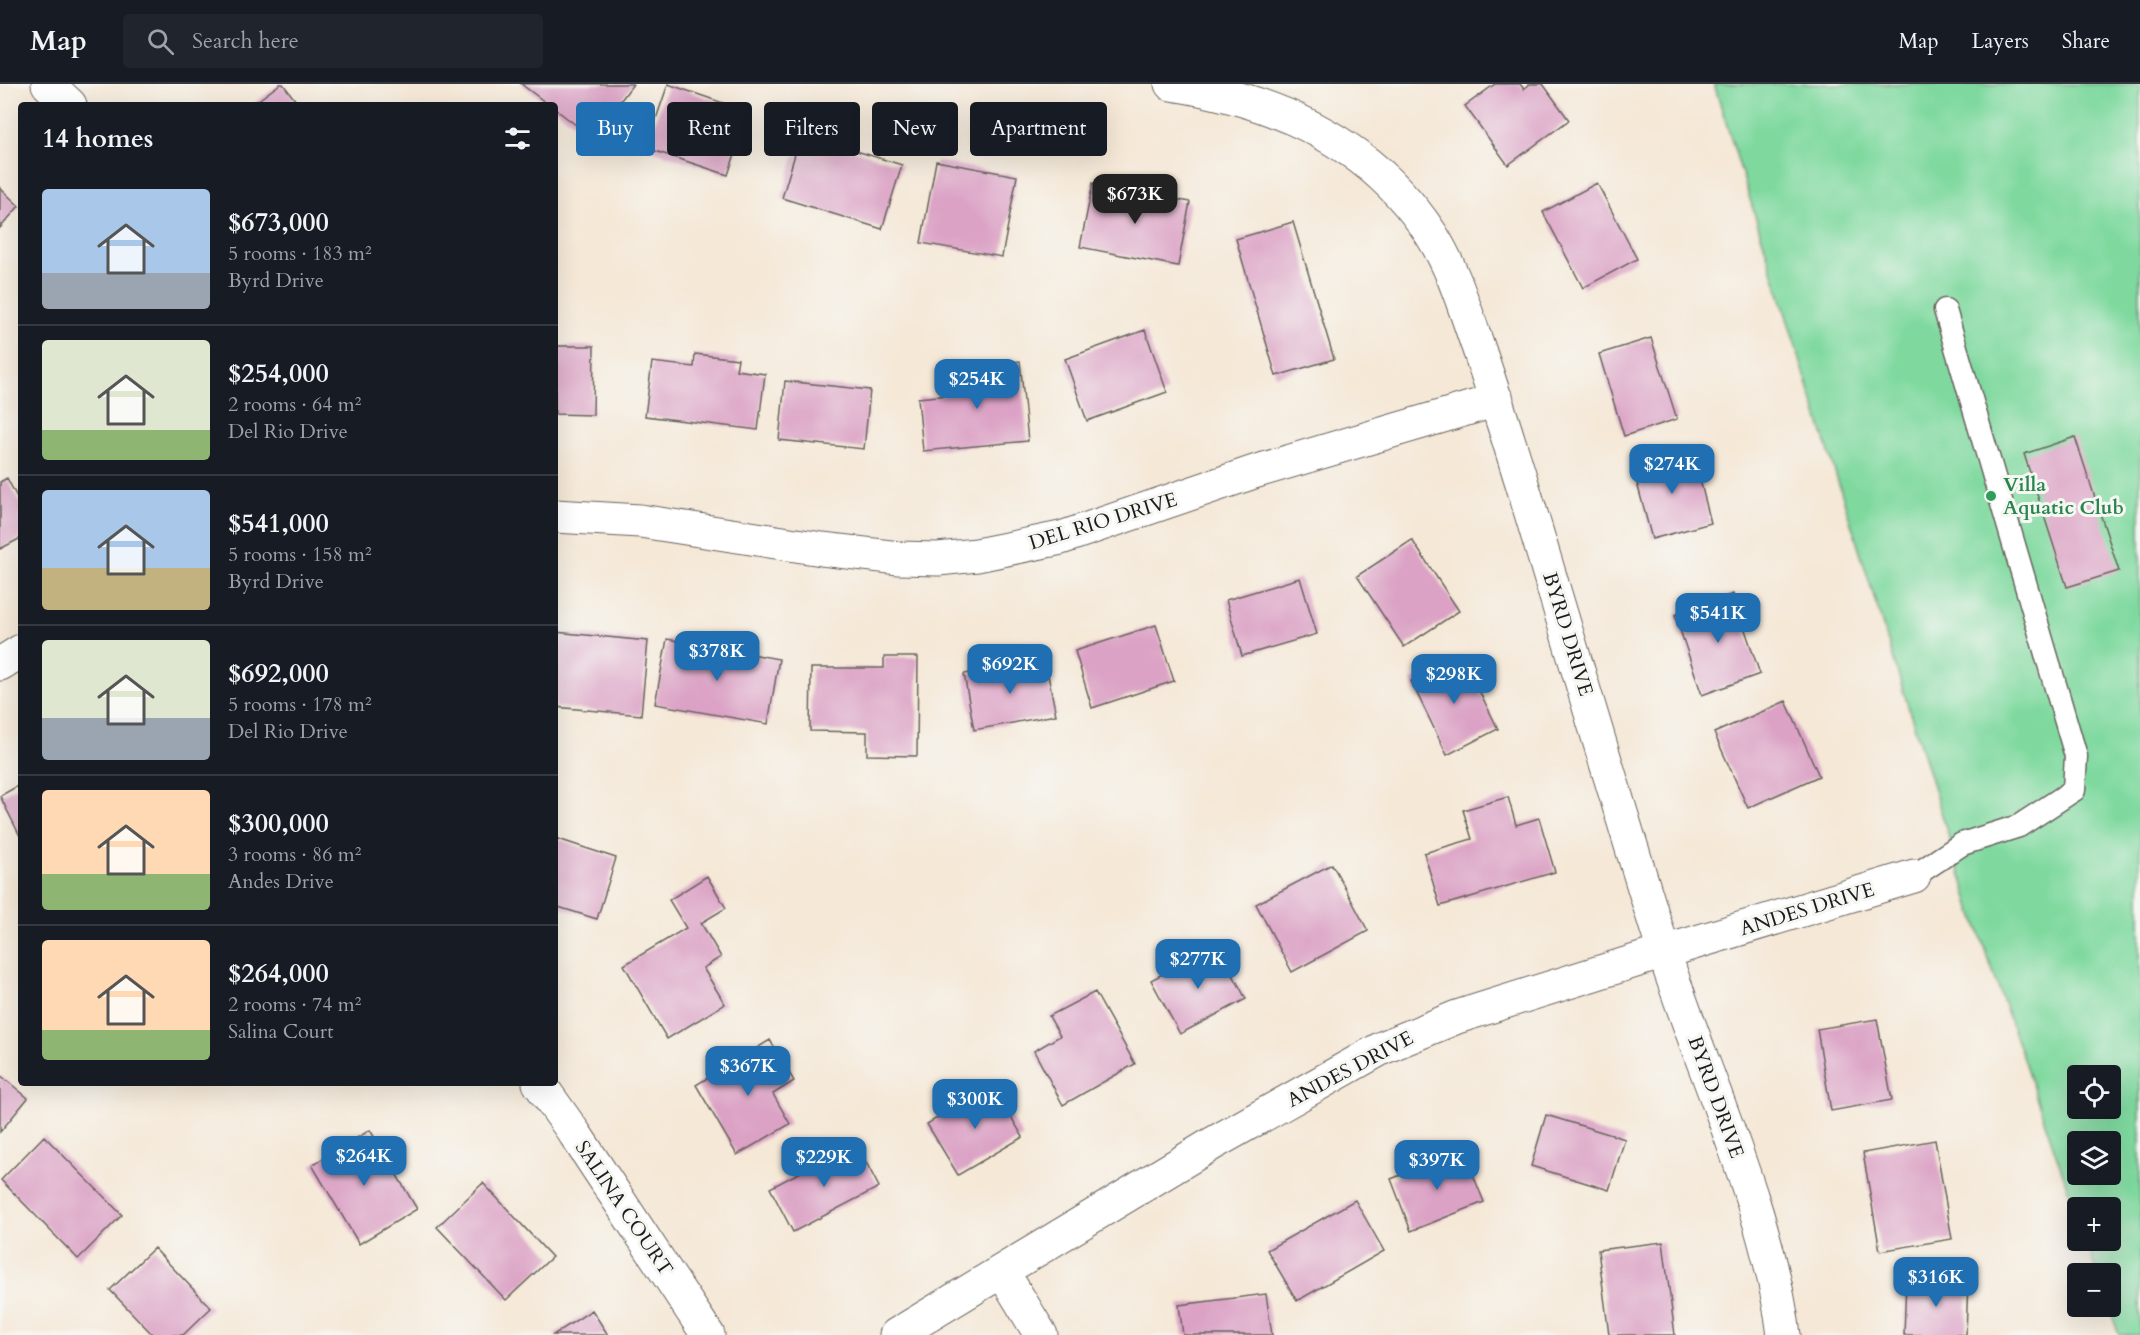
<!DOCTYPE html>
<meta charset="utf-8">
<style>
:root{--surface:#171b24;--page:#20242c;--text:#f1f3f6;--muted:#9ea1a6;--line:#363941;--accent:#1f6fb2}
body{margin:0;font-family:Cardo,serif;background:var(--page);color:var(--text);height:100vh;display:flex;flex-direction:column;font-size:22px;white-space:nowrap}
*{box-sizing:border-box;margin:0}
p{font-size:20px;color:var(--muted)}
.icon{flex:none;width:33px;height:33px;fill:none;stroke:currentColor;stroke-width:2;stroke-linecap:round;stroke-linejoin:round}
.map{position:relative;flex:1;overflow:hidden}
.side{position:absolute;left:18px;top:18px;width:540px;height:984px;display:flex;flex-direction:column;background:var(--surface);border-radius:6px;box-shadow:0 6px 24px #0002}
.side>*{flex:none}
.banner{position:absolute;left:576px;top:18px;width:570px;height:54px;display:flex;gap:12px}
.controls{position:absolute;left:2067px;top:981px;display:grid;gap:12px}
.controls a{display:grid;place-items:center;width:54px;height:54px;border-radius:6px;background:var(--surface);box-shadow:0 6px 24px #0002;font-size:30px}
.price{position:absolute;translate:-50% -51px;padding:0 14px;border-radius:12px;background:var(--accent);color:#fff;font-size:20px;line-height:39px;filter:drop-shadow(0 2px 3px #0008)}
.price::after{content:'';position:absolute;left:50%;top:36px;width:18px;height:14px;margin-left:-9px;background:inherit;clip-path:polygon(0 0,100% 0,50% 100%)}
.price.on{background:#222;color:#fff}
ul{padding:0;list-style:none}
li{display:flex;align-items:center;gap:18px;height:150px;padding:0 24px}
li+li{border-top:2px solid var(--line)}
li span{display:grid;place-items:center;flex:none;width:168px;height:120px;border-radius:6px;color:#555}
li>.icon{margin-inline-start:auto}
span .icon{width:72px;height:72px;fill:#fffc;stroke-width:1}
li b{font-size:26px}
h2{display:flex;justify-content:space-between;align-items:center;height:72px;padding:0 24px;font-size:26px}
.pill{padding:0 21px;border-radius:6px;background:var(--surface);box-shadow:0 6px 24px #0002;font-size:21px;line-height:54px}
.pill.on{background:var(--accent);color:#fff}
header{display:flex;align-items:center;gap:36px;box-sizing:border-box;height:84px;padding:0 30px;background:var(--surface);border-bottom:2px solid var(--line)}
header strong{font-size:28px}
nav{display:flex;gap:33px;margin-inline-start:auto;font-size:21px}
.search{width:420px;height:54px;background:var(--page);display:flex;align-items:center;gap:15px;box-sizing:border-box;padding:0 21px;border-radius:6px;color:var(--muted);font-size:22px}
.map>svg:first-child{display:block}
.green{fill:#7fd99f;stroke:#4e7a5e;stroke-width:1.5;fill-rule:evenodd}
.building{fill:#dba2c5}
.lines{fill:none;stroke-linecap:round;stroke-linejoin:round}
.service-casing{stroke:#68635d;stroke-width:25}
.minor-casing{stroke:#68635d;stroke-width:35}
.service{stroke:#fff;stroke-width:22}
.minor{stroke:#fff;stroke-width:33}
.leisure-dot{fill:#2e9e5b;stroke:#f6f6f2;stroke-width:2}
.labels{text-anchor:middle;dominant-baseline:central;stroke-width:6;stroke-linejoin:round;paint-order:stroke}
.leisure-label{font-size:20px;font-weight:bold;fill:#27864d;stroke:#f6f6f2;text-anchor:start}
.street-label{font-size:20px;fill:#1c1c1c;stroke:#f6f6f2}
</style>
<header>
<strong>Map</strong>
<div class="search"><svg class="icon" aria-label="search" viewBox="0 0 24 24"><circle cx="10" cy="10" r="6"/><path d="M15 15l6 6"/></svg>Search here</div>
<nav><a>Map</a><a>Layers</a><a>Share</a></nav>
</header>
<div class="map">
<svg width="2140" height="1251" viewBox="0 0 2140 1251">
<rect width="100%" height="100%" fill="#f6f6f2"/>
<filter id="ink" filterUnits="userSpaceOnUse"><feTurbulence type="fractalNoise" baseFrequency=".0167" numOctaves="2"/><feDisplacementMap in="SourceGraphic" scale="12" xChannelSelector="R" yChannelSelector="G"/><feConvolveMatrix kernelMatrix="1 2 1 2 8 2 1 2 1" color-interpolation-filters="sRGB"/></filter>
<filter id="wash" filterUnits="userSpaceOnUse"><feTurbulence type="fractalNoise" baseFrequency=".008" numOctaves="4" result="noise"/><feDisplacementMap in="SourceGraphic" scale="24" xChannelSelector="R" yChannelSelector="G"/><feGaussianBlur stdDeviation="1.35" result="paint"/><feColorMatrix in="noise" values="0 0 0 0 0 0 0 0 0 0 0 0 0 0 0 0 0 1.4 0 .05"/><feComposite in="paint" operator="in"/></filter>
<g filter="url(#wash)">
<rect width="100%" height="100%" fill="#f5e8d7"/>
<path class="green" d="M 1714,0 L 2140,0 L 2140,1251 L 2119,1251 L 2109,1223 L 2110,1190 L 2098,1189 L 2086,1157 L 2110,1156 L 2110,1124 L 2078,1124 L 2077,1131 L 1971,824 ZM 2078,992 L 2110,992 L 2110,1024 L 2078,1024 ZM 2078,1058 L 2110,1058 L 2110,1090 L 2078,1090 Z"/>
<g id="blocks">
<path class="building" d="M 280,0 L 283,0 L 299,21 L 252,21 Z
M 521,0 L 633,0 L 593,54 L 555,25 L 555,21 L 549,21 Z
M 668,0 L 749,28 L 728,91 L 646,64 Z
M 1495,0 L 1520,0 L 1524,5 L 1530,0 L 1543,0 L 1569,36 L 1508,81 L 1465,22 Z
M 801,50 L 902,81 L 882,145 L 782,114 Z
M 936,77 L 1017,92 L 1002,173 L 921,159 Z
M 1093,99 L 1190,118 L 1178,182 L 1080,163 Z
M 1597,99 L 1637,175 L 1583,204 L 1543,128 Z
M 0,104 L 19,122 L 0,144 Z
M 1293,138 L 1334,275 L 1276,292 L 1236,155 Z
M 1145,246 L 1167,308 L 1087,337 L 1065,275 Z
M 1651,254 L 1677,335 L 1624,352 L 1599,270 Z
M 555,262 L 594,262 L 593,331 L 555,330 Z
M 695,270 L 738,275 L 736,286 L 765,290 L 758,346 L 645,332 L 652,278 L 694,283 Z
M 1020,277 L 1028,357 L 923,367 L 918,314 L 959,310 L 957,284 Z
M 785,297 L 870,306 L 864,365 L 779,356 Z
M 2075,353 L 2119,487 L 2067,503 L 2024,370 Z
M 1693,368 L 1711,439 L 1652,455 L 1633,384 Z
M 7,394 L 21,421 L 21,454 L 0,465 L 0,398 Z
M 1412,456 L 1459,527 L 1404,563 L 1357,492 Z
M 1300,494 L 1317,550 L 1242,572 L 1226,516 Z
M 1733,510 L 1760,590 L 1702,611 L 1675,531 Z
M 1156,541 L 1174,597 L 1092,624 L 1075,567 Z
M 555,548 L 648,557 L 641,631 L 555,623 Z
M 667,555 L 779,575 L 768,640 L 655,620 Z
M 1462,572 L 1498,645 L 1447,671 L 1411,597 Z
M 884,573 L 918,573 L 917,672 L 867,671 L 867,648 L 810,647 L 811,584 L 884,584 Z
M 1045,576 L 1056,631 L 974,646 L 964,590 Z
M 1786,617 L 1819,692 L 1748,724 L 1714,649 Z
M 21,700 L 21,754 L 0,712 Z
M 1508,713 L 1516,741 L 1539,734 L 1555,788 L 1440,822 L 1424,769 L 1472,755 L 1463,726 Z
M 555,754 L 616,774 L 597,835 L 555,822 Z
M 1332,780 L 1368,847 L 1292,888 L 1256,820 Z
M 707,792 L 726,824 L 701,839 L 721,873 L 703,884 L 725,920 L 667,955 L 624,881 L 686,844 L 669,816 Z
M 1217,861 L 1246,915 L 1180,950 L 1151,896 Z
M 1095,908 L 1135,980 L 1063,1021 L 1034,967 L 1060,952 L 1049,932 Z
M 1877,935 L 1892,1016 L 1831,1027 L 1817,945 Z
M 770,956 L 794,997 L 773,1010 L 790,1040 L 737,1071 L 696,1001 Z
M 0,991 L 28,1014 L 0,1048 Z
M 992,1001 L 1023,1053 L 958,1091 L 927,1040 Z
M 1546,1031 L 1625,1055 L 1609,1106 L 1531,1082 Z
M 370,1046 L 417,1125 L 359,1160 L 312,1081 Z
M 44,1052 L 122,1131 L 78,1175 L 1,1096 Z
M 1935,1056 L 1952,1155 L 1880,1167 L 1863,1069 Z
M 856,1059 L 879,1103 L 793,1148 L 770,1104 Z
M 1463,1066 L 1484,1118 L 1411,1147 L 1391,1095 Z
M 483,1099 L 552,1173 L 506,1216 L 437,1143 Z
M 1355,1116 L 1384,1167 L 1297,1217 L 1267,1166 Z
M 1663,1158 L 1675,1251 L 1609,1251 L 1598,1166 Z
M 154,1164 L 211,1224 L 183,1251 L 153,1251 L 110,1206 Z
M 1906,1196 L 1968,1198 L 1966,1251 L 1904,1251 Z
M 1266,1210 L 1272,1251 L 1183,1251 L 1179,1221 Z
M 592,1226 L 608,1251 L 553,1251 Z"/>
</g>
</g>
<g filter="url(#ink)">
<use href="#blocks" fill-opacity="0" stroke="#68635d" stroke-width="1.5"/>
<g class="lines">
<defs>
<path id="service" d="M 1914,792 L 1962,760 L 2019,742 L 2074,706 L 2076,672 L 1945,226"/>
<path id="minor" d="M 48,0 L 70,21
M 1171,0 C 1276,16 1371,58 1431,150 C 1451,181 1462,216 1474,251 C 1492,302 1508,354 1524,406 C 1570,559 1615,712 1663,865 C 1703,991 1767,1120 1784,1251
M 555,432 L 640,437 L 822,465 L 899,474 L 938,475 L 977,471 L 1061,454 L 1254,388 L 1497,316
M 0,580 L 21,567
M 539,999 L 575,1050 L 708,1251
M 1002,1187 L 1041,1251
M 896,1251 L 1212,1060 L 1382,964 L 1457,933 L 1664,868 L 1914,792"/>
</defs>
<use href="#service" class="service-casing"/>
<use href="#minor" class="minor-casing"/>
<use href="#service" class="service"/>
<use href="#minor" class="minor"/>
</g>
</g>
<circle class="leisure-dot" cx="1991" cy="412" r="6"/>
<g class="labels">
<g class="leisure-label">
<text x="2003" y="400">Villa<tspan x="2003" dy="23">Aquatic Club</tspan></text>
</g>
<g class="street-label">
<text transform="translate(1103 437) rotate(-17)">DEL RIO DRIVE</text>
<text transform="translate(1568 550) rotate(73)">BYRD DRIVE</text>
<text transform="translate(1807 825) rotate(-17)">ANDES DRIVE</text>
<text transform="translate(1350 985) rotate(-28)">ANDES DRIVE</text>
<text transform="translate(1716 1013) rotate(70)">BYRD DRIVE</text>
<text transform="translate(624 1124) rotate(56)">SALINA COURT</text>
</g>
</g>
</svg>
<div class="controls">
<a><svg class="icon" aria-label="locate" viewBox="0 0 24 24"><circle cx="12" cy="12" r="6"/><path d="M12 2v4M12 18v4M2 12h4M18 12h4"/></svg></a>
<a><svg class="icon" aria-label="layers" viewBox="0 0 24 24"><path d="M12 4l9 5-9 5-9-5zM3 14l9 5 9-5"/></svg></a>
<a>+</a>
<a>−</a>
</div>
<b class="price on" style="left:1135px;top:141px">$673K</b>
<b class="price" style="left:977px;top:326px">$254K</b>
<b class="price" style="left:1672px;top:411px">$274K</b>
<b class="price" style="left:1718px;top:560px">$541K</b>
<b class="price" style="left:717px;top:598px">$378K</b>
<b class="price" style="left:1010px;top:611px">$692K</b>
<b class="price" style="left:1454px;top:621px">$298K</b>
<b class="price" style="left:1198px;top:906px">$277K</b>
<b class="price" style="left:748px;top:1013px">$367K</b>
<b class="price" style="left:975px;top:1046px">$300K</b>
<b class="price" style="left:364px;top:1103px">$264K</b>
<b class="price" style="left:824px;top:1104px">$229K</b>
<b class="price" style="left:1437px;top:1107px">$397K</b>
<b class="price" style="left:1936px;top:1224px">$316K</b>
<div class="banner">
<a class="pill on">Buy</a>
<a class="pill">Rent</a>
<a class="pill">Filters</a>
<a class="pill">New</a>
<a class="pill">Apartment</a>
</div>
<section class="side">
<h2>14 homes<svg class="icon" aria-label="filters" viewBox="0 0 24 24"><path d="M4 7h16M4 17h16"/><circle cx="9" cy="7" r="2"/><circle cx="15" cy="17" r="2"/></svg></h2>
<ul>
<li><span style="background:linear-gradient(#a9c7e8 70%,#9aa5b1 0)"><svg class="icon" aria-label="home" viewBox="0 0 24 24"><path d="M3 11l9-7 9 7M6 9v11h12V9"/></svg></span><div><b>$673,000</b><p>5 rooms · 183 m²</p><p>Byrd Drive</p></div></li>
<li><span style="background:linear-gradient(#dfe7d0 75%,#8fb573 0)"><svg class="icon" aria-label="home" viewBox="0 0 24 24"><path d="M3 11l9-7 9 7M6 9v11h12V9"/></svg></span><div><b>$254,000</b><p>2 rooms · 64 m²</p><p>Del Rio Drive</p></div></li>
<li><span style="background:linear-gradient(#a9c7e8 65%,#c2b280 0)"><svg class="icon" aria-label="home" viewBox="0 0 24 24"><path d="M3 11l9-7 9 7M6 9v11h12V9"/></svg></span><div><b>$541,000</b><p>5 rooms · 158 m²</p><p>Byrd Drive</p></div></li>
<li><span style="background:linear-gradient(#dfe7d0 65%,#9aa5b1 0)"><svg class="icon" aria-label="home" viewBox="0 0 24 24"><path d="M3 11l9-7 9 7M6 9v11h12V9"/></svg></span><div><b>$692,000</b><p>5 rooms · 178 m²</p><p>Del Rio Drive</p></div></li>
<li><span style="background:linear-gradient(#ffd9b3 70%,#8fb573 0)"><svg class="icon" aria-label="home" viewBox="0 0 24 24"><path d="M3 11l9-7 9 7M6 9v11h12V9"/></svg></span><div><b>$300,000</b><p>3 rooms · 86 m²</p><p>Andes Drive</p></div></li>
<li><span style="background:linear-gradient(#ffd9b3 75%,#8fb573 0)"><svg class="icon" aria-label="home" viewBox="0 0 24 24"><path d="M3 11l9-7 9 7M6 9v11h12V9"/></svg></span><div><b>$264,000</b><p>2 rooms · 74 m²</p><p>Salina Court</p></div></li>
</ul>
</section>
</div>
